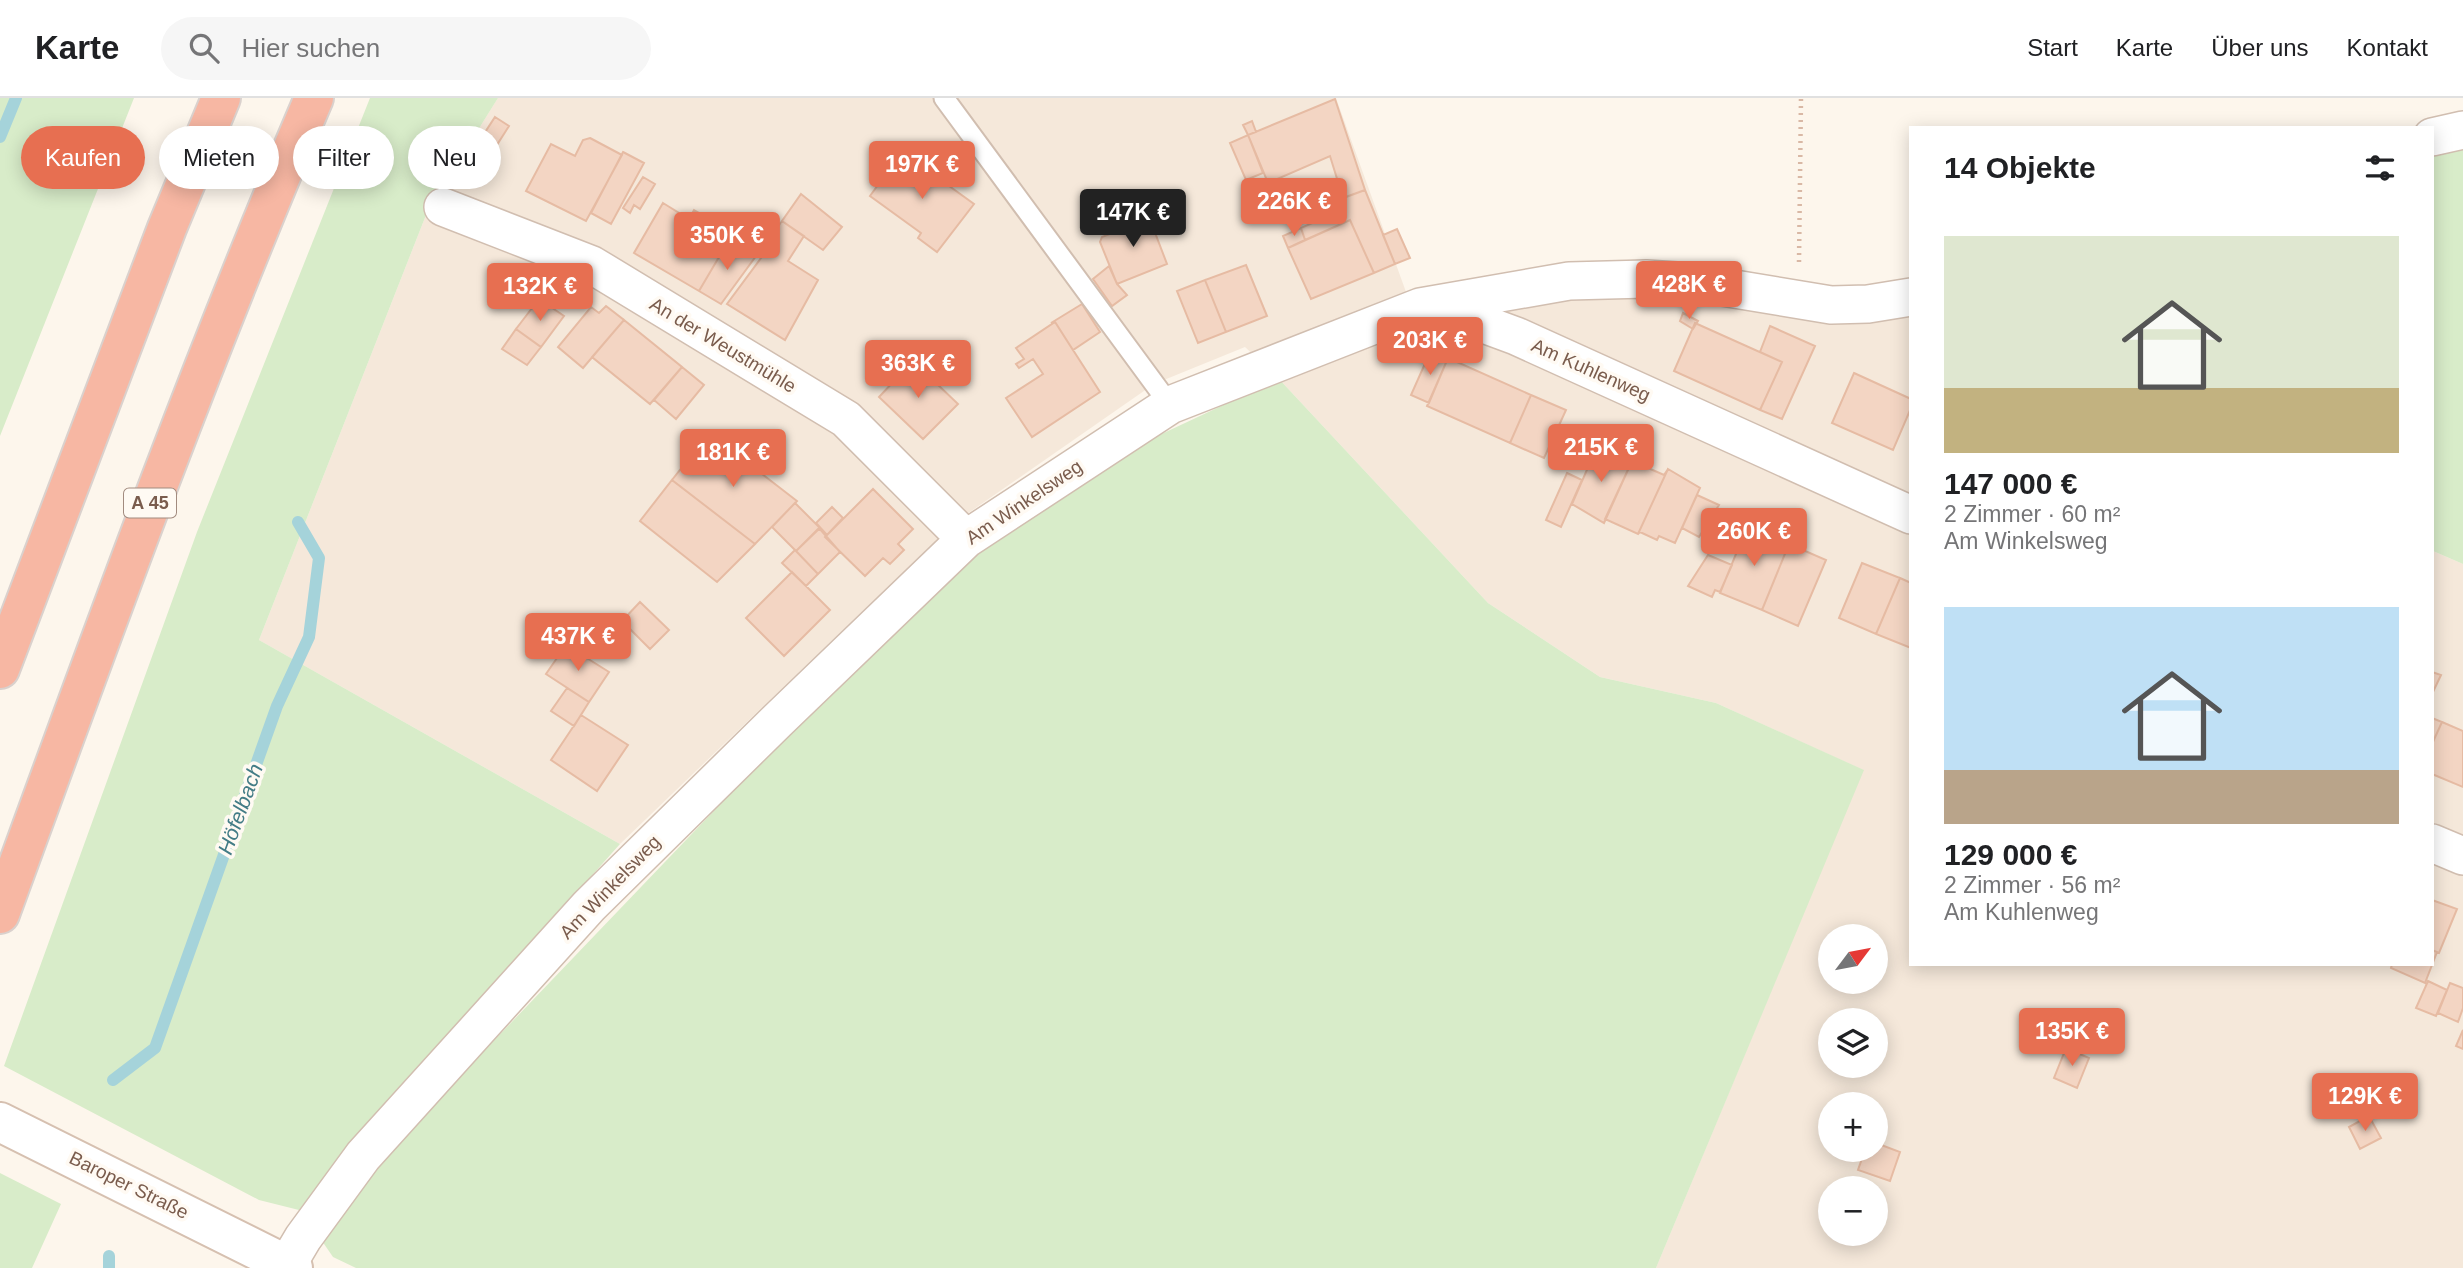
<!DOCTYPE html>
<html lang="de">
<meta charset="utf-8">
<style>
:root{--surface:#fff;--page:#f6f6f6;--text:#202124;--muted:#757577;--line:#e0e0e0;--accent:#e76f51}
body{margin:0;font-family:Helvetica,sans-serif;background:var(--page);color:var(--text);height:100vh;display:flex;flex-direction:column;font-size:26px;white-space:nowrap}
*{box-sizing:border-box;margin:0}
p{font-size:23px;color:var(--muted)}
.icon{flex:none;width:38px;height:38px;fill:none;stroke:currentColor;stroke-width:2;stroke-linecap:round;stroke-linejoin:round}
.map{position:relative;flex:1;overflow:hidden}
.sheet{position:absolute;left:1909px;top:28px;width:525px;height:840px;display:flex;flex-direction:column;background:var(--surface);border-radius:0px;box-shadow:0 4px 18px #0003}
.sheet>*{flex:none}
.top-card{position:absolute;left:21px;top:28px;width:665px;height:63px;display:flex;gap:14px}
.needle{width:46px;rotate:58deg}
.buttons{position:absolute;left:1818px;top:826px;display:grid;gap:14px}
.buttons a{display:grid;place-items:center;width:70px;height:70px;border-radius:50%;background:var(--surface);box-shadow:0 4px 18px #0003;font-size:35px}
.price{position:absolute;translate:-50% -60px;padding:0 16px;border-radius:7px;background:var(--accent);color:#fff;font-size:23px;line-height:46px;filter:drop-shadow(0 2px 4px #0008)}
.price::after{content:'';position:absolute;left:50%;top:42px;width:21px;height:16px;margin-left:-10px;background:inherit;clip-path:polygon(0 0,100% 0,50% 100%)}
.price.selected{background:#222;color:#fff}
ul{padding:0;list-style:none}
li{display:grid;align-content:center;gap:14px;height:371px;padding:0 35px}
li span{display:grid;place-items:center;height:217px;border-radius:0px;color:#555}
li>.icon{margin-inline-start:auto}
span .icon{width:126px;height:126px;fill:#fffc;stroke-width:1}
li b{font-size:30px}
h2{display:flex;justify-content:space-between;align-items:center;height:84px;padding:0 35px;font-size:30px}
.pill{padding:0 24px;border-radius:32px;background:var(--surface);box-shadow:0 4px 18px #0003;font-size:24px;line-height:63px}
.pill.selected{background:var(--accent);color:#fff}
header{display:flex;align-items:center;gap:42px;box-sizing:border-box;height:98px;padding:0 35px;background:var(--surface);border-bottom:2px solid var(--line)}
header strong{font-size:33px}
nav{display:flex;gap:38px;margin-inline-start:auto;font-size:24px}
.search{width:490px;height:63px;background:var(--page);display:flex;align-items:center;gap:18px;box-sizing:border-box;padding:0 24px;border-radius:38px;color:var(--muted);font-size:26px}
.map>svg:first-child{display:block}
.residential{fill:#f5e8da;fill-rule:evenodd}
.green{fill:#d8ecc9}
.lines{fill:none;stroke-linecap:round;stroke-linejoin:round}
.stream{stroke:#a5d3da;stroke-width:12}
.building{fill:#f3d5c3;stroke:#e6bba3;stroke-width:2}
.service-casing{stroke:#d1beb0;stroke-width:23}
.minor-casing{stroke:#d1beb0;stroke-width:40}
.secondary-casing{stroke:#d6c0b0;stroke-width:42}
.motorway-casing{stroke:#dad1cd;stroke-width:42}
.path{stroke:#d9b8a5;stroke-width:4.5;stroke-dasharray:2 5;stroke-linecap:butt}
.service{stroke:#fff;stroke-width:19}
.minor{stroke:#fff;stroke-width:37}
.secondary{stroke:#fff;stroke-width:38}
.motorway{stroke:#f7b7a3;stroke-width:38}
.labels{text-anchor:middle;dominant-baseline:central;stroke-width:7;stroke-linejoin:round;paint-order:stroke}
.shield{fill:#fffaf3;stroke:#a28b7f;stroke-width:2}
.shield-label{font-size:18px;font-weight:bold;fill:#7a5c4d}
.street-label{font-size:19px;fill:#7a5c4d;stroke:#fffaf3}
.water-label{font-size:21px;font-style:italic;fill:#437c86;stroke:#fffaf3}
</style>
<header>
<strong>Karte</strong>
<div class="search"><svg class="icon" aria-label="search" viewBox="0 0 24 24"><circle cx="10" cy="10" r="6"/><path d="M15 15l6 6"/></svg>Hier suchen</div>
<nav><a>Start</a><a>Karte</a><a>Über uns</a><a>Kontakt</a></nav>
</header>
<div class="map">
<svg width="2463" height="1170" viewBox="0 0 2463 1170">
<rect width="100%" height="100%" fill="#fdf6ec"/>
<path class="residential" d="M 498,0 L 1336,0 L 1419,230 L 1536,205 L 1550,194 L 1911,209 L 1911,866 L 2432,866 L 2433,453 L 2463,466 L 2463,1170 L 1656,1170 L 1863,672 L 1716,605 L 1600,579 L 1488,505 L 1279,281 L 1245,249 L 1154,286 L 954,425 L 620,746 L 259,542 L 428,112 ZM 1830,838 L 1876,838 L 1876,884 L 1830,884 ZM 1830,922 L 1876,922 L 1876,968 L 1830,968 ZM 1830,1006 L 1876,1006 L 1876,1052 L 1830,1052 ZM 1830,1090 L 1876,1090 L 1876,1136 L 1830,1136 Z"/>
<path class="green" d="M 0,0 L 134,0 L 0,338 Z
M 370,0 L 498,0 L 428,112 L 259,542 L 620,746 L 354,1044 L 299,1112 L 259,1102 L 4,968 L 197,434 Z
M 2463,40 L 2463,466 L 2433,453 L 2432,47 Z
M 1279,281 L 1488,505 L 1600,579 L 1716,605 L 1864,672 L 1656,1170 L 356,1170 L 333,1159 L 322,1143 L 371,1071 L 798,625 L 951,472 L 1153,340 Z
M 0,1075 L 61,1106 L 32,1170 L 0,1170 Z"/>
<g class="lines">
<path class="stream" d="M 0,39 L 16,0
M 113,982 L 155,950 L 277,608 L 309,539 L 319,460 L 298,424
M 109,1170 L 109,1158"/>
</g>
<path class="building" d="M 1335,1 L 1365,92 L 1343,100 L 1330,58 L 1268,85 L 1248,37 Z
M 495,19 L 509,28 L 481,72 L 467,62 Z
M 1252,23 L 1256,34 L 1248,37 L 1243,27 Z
M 1248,37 L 1263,75 L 1246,82 L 1230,45 Z
M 590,40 L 622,57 L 586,123 L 526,93 L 551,46 L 575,58 L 583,42 Z
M 623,54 L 644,65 L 611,126 L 591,115 Z
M 902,54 L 974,106 L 937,154 L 918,140 L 921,135 L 870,98 Z
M 643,79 L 655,86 L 640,111 L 634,107 L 630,115 L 623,110 Z
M 1365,92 L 1395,166 L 1374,175 L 1350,122 L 1305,142 L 1301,130 L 1342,112 L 1338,102 Z
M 801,96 L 842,129 L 823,152 L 782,123 Z
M 663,105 L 689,121 L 694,112 L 720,127 L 715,134 L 729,142 L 699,193 L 634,155 Z
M 1144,117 L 1149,119 L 1167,166 L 1117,186 L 1100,144 L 1102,139 L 1115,134 L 1119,126 Z
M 1350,122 L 1374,175 L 1311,201 L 1288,150 Z
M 782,123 L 804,138 L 788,163 L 818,182 L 785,242 L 727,206 L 764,156 L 760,153 Z
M 1301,130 L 1305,142 L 1288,150 L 1283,138 Z
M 1397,131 L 1410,160 L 1395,166 L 1383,137 Z
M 729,142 L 756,158 L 721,206 L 699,193 Z
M 1246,167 L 1267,218 L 1226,234 L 1205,182 Z
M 1109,168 L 1117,186 L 1127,197 L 1112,208 L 1093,181 Z
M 1205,182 L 1226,234 L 1198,245 L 1177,193 Z
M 539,201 L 564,218 L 541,249 L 516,231 Z
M 1082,206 L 1100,234 L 1073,252 L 1055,224 L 1051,225 Z
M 606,208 L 624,222 L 583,270 L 558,249 L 591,209 L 599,215 Z
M 1683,215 L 1698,223 L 1693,231 L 1680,223 Z
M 624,222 L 682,269 L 650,306 L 592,259 Z
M 1055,224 L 1100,294 L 1032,339 L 1006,300 L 1043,276 L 1033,261 L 1019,270 L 1016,266 L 1024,261 L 1016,250 Z
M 1695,225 L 1782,264 L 1760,312 L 1674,273 Z
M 1770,228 L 1815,248 L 1782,321 L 1760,312 L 1782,264 L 1760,254 Z
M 516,231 L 541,249 L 527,267 L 502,251 Z
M 1423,249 L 1430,252 L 1425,265 L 1417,261 Z
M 1431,252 L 1448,260 L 1429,305 L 1411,297 Z
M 1448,260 L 1531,297 L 1510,345 L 1427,308 Z
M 913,263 L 958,306 L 923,341 L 879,299 Z
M 682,269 L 704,287 L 676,321 L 654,302 Z
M 1854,275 L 1911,301 L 1911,310 L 1893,352 L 1832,325 Z
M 1531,297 L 1566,312 L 1544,360 L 1510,345 Z
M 709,335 L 797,403 L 755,446 L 672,382 Z
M 1596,351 L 1632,363 L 1604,425 L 1572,406 Z
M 1632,363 L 1664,377 L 1668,371 L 1638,436 L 1605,421 Z
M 1668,371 L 1700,390 L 1675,445 L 1659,438 L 1657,442 L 1640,434 L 1638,436 Z
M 1567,375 L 1582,382 L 1561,429 L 1546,422 Z
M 672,382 L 755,446 L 717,484 L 640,423 Z
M 873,391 L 913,431 L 898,446 L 904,452 L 890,466 L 883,460 L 865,478 L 825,439 Z
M 1697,397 L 1719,407 L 1699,439 L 1682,430 Z
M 795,405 L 820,430 L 796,453 L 772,429 Z
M 832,409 L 843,420 L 827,437 L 816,425 Z
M 1747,429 L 1789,446 L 1762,512 L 1720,495 Z
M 819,430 L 840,454 L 818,476 L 796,453 Z
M 1789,446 L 1826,462 L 1798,528 L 1762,512 Z
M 795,452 L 818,476 L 806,488 L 782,465 Z
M 1708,457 L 1732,467 L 1720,494 L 1715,492 L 1712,499 L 1688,488 Z
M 1862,465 L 1900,480 L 1876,536 L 1839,520 Z
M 792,474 L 830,512 L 784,558 L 746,520 Z
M 1900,480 L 1911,485 L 1911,550 L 1876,536 Z
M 640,504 L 669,532 L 650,551 L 622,523 Z
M 566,547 L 609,574 L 589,604 L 546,576 Z
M 2432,574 L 2441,577 L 2432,596 Z
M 567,590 L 589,604 L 574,628 L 551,613 Z
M 581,617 L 628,647 L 597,693 L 551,662 Z
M 2432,620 L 2442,624 L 2432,646 Z
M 2442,624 L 2463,633 L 2463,689 L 2432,676 L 2432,646 Z
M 2432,802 L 2457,811 L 2439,855 L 2432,852 Z
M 2432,852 L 2437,854 L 2425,885 L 2391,870 L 2392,866 L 2432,866 Z
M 2428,883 L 2447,892 L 2436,918 L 2416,910 Z
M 2450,885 L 2463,890 L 2463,910 L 2458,924 L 2438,915 Z
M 2463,932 L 2463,951 L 2456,948 Z
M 2066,950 L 2089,960 L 2077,990 L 2054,980 Z
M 2369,1018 L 2381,1040 L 2360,1051 L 2349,1029 Z
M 1876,1045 L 1900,1054 L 1890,1083 L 1858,1072 L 1865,1052 L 1876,1052 Z"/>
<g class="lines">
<defs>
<path id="service" d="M 944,0 L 1170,307"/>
<path id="minor" d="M 2432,39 L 2463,32
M 443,109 L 592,167 L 846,321 L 966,441
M 1431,212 L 1470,221 L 1516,238 L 1911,417
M 2432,745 L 2463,758
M 287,1167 L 303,1140 L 363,1058 L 589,808 L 777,623 L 966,441 L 1170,307 L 1420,209 L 1569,183 L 1646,181 L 1692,184 L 1831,207 L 1868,206 L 1911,199"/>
<path id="secondary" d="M 0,1024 L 293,1170"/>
<path id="motorway" d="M 0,571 L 167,130 L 221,0
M 0,816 C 100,542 199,268 314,0"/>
</defs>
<use href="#service" class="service-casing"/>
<use href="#minor" class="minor-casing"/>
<use href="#secondary" class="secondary-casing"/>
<use href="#motorway" class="motorway-casing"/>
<path class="path" d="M 1799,164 L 1801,0"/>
<use href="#service" class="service"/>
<use href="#minor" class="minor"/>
<use href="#secondary" class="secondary"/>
<use href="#motorway" class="motorway"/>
</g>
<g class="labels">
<rect class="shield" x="124" y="390.5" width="52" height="29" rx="5"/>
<g class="shield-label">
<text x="150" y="405">A 45</text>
</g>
<g class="street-label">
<text transform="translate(723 247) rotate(31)">An der Weustmühle</text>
<text transform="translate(1591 272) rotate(24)">Am Kuhlenweg</text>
<text transform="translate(1024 404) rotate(-34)">Am Winkelsweg</text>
<text transform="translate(610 789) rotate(-46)">Am Winkelsweg</text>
<text transform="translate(129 1087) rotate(26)">Baroper Straße</text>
</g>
<g class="water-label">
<text transform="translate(240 711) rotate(-70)">Höfelbach</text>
</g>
</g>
</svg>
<div class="buttons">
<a><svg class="needle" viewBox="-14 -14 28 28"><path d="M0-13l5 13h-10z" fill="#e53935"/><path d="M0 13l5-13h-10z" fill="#757577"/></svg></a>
<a><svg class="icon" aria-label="layers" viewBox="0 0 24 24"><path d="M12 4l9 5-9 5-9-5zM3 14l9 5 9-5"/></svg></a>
<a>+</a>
<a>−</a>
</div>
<b class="price" style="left:922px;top:103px">197K €</b>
<b class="price" style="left:1294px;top:140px">226K €</b>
<b class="price selected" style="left:1133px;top:151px">147K €</b>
<b class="price" style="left:727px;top:174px">350K €</b>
<b class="price" style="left:1689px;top:223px">428K €</b>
<b class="price" style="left:540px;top:225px">132K €</b>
<b class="price" style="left:1430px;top:279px">203K €</b>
<b class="price" style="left:918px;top:302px">363K €</b>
<b class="price" style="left:1601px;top:386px">215K €</b>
<b class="price" style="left:733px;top:391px">181K €</b>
<b class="price" style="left:1754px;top:470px">260K €</b>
<b class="price" style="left:578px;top:575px">437K €</b>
<b class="price" style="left:2072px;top:970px">135K €</b>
<b class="price" style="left:2365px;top:1035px">129K €</b>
<div class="top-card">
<a class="pill selected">Kaufen</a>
<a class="pill">Mieten</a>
<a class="pill">Filter</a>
<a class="pill">Neu</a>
</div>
<section class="sheet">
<h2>14 Objekte<svg class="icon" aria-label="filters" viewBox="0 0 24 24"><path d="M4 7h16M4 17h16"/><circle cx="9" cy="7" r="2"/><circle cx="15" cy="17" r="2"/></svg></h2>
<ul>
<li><span style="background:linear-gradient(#dfe7d0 70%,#c2b280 0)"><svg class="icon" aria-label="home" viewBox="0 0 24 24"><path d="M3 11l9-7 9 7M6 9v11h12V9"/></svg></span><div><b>147 000 €</b><p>2 Zimmer · 60 m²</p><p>Am Winkelsweg</p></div></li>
<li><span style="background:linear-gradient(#bfe0f5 75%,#b9a48a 0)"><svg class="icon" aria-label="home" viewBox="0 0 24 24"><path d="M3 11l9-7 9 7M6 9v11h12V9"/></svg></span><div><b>129 000 €</b><p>2 Zimmer · 56 m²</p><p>Am Kuhlenweg</p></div></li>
</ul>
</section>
</div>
